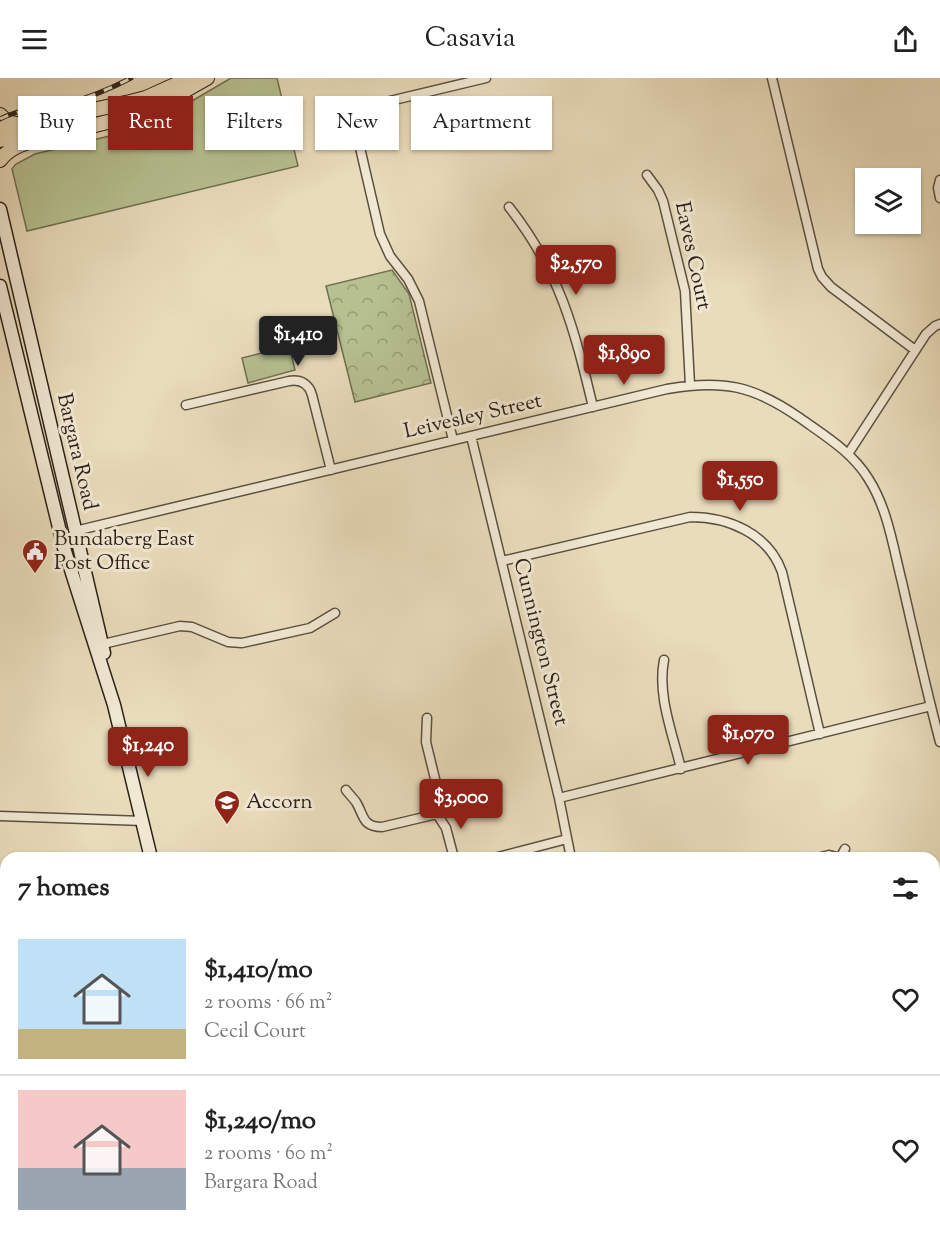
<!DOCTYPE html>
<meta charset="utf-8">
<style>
:root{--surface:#fff;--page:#f2f2f2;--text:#222;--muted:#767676;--line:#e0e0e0;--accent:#8f2418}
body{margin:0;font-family:"Sorts Mill Goudy",serif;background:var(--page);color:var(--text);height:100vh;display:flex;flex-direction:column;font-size:22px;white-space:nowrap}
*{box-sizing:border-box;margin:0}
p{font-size:20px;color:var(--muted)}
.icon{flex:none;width:33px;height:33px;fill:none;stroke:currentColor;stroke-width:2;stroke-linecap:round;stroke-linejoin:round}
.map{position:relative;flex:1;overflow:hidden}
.details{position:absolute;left:0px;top:774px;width:940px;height:386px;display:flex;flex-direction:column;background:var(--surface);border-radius:18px 18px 0 0;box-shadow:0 2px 4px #0004}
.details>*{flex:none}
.top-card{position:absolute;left:18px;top:18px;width:600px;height:54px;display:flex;gap:12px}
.controls{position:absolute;left:855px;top:90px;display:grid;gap:12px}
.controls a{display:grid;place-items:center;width:66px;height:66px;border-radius:0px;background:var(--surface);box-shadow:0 2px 4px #0004;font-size:30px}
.price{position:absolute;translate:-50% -51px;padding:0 14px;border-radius:6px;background:var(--accent);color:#fff;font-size:20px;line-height:39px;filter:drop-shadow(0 2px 3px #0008)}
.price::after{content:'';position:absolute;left:50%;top:36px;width:18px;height:14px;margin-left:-9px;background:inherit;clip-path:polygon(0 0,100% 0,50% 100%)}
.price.active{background:#222;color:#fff}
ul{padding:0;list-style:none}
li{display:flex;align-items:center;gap:18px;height:150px;padding:0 18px}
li+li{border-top:2px solid var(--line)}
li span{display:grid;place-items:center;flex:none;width:168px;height:120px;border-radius:0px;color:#555}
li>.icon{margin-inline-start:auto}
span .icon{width:72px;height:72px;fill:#fffc;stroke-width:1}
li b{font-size:26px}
h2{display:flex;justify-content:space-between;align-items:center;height:72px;padding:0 18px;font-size:26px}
.chip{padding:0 21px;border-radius:0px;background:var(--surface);box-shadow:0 2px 4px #0004;font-size:21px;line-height:54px}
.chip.active{background:var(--accent);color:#fff}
header{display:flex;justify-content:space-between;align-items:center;height:78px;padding:0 18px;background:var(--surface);font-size:27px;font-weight:600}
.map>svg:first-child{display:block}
.green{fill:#b6c090;stroke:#707054;stroke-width:1.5}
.park{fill:url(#park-crowns);stroke:#707054;stroke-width:1.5}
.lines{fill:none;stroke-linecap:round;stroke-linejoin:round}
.stream{stroke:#6e7c79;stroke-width:3}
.minor-casing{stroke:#5a5041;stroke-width:11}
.secondary-casing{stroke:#2b2118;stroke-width:15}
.primary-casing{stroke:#2b2118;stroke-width:16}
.minor{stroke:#f1e8d3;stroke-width:8}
.secondary{stroke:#f1e8d3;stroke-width:12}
.primary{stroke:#e9dcbb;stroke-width:14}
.rail-casing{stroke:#2b2118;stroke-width:5}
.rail{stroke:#f1e8d3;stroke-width:3;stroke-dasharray:9;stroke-linecap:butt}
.labels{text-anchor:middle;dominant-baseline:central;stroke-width:6;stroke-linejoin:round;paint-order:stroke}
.street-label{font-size:21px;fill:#2b2118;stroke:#f1e8d3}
.poi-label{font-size:21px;fill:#2b2118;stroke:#f1e8d3;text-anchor:start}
</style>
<header><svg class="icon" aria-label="menu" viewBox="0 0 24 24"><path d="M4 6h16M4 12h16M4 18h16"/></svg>Casavia<svg class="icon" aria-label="share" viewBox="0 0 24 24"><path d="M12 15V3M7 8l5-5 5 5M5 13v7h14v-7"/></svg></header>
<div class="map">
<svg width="940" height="1159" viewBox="0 0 940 1159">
<defs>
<pattern id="park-crowns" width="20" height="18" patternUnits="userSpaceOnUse" patternTransform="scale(1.5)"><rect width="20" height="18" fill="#b6c090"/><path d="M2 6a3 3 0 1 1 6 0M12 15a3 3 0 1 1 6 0" fill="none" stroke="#949c75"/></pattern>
</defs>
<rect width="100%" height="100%" fill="#e9dcbb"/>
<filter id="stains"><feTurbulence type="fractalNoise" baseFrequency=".00333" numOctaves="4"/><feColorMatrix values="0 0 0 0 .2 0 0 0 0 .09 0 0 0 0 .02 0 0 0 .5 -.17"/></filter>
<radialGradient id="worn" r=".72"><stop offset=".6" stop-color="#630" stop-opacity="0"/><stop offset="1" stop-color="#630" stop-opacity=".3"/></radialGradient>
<path class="green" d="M 231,0 L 277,0 L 298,88 L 27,153 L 12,91 L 16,86 L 35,76 L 134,52 L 180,30 Z
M 289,268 L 295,292 L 248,305 L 242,280 Z
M 233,1154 L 359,1154 L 360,1159 L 233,1159 Z"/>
<path class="park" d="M 392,192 L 409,216 L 431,305 L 355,324 L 326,208 Z"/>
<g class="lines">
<path class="stream" d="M 192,1159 L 198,1158"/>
<defs>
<path id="minor" d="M 772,0 L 818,191 L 822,199 L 831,209 L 915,272
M 350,34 L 358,38
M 647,97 L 658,112 L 663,123 L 685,213 L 690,307
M 940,102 L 938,110 L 940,120
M 509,129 C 560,194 574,250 593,329
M 186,327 L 289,303 C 301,301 309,306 312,317 L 331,392
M 471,358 L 559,720 L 571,780
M 453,362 L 419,223 L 408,201 L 390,178 L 380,156 L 355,48 L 361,34 L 369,28 L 486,0
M 848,376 L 926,256 L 935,248 L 940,246
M 75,453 L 667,311 C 724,301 754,308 800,340 C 825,358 852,374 868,400 C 888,431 893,469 902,504 C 914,557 926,611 940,664
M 502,483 L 690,439 C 728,439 768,455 782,494 L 820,656
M 103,566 L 180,548 L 192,549 L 228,564 L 242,565 L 310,550 L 335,535
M 664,582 C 657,618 673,656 681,691
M 427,640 L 426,664 L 437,709 L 437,736
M 346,712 C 349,716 353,720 356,724 C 364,737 362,749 382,749 L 437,736
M 559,720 L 931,628
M 437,736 L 446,750 L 454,780
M 0,738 L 143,743
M 494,780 L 567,761
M 817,780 L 829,777 L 840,780
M 840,780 L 845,771
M 934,839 L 940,838
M 0,883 L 6,883
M 934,986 L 940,988
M 653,1154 L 664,1159
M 825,1159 L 827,1154"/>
<path id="secondary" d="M 0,131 L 104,575
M 0,208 L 64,470 L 114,627 L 151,780
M 210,1154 L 211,1159"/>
<path id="primary" d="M 0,37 L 7,44 L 21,47
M 0,52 L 130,24 L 146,20 L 188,1
M 0,62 L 65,49 L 87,49 L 124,40 L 168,22 L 207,0
M 0,82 C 8,71 23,65 36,62"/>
</defs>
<use href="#minor" class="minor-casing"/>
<use href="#secondary" class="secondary-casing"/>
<use href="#primary" class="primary-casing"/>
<use href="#minor" class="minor"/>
<use href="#secondary" class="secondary"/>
<use href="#primary" class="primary"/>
<defs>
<path id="rail" d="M 0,41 C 21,30 46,30 69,25 C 90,19 112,10 131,0"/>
</defs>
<use href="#rail" class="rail-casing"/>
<use href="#rail" class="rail"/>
</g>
<defs>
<symbol id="civic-pin" viewBox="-11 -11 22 30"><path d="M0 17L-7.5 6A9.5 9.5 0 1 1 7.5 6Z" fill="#8f2418" stroke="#f1e8d3"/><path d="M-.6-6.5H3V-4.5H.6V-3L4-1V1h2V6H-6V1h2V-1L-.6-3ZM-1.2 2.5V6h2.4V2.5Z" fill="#fff"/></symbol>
<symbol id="school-pin" viewBox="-11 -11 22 30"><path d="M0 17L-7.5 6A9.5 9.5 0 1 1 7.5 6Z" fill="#8f2418" stroke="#f1e8d3"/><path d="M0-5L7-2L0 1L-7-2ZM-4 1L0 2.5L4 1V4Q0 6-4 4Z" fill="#fff"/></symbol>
</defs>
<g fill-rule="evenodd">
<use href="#civic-pin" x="20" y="459" width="30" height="40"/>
<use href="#school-pin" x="212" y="710" width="30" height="40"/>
</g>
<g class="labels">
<g class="street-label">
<text transform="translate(692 178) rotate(78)">Eaves Court</text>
<text transform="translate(473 339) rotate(-13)">Leivesley Street</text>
<text transform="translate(76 374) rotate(77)">Bargara Road</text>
<text transform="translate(540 564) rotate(76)">Cunnington Street</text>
</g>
<g class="poi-label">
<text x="54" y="462">Bundaberg East<tspan x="54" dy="24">Post Office</tspan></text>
<text x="246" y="725">Accorn</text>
</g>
</g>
<rect width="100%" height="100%" filter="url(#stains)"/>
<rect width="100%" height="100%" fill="url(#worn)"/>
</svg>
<div class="controls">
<a><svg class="icon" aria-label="layers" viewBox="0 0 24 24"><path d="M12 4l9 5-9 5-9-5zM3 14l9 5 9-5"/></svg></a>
</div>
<b class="price" style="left:576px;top:218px">$2,570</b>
<b class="price active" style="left:298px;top:289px">$1,410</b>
<b class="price" style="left:624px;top:308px">$1,890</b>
<b class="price" style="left:740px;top:434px">$1,550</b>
<b class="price" style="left:748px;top:688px">$1,070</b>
<b class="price" style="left:148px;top:700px">$1,240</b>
<b class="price" style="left:461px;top:752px">$3,000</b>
<div class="top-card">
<a class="chip">Buy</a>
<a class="chip active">Rent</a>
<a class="chip">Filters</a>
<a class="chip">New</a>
<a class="chip">Apartment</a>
</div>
<section class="details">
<h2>7 homes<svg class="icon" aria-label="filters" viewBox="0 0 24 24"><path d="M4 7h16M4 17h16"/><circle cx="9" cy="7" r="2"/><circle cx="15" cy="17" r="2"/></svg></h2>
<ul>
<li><span style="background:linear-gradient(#bfe0f5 75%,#c2b280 0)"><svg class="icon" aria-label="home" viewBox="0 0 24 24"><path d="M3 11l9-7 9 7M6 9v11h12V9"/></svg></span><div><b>$1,410/mo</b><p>2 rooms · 66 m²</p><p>Cecil Court</p></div><svg class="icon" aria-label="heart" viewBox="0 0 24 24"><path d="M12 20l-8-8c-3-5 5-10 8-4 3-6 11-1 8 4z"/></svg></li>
<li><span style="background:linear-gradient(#f6c9c9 65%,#9aa5b1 0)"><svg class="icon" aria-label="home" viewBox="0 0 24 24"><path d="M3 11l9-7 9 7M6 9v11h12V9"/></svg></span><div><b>$1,240/mo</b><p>2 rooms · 60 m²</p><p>Bargara Road</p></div><svg class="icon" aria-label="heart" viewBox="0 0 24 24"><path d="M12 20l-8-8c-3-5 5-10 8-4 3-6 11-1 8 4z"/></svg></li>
</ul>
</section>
</div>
